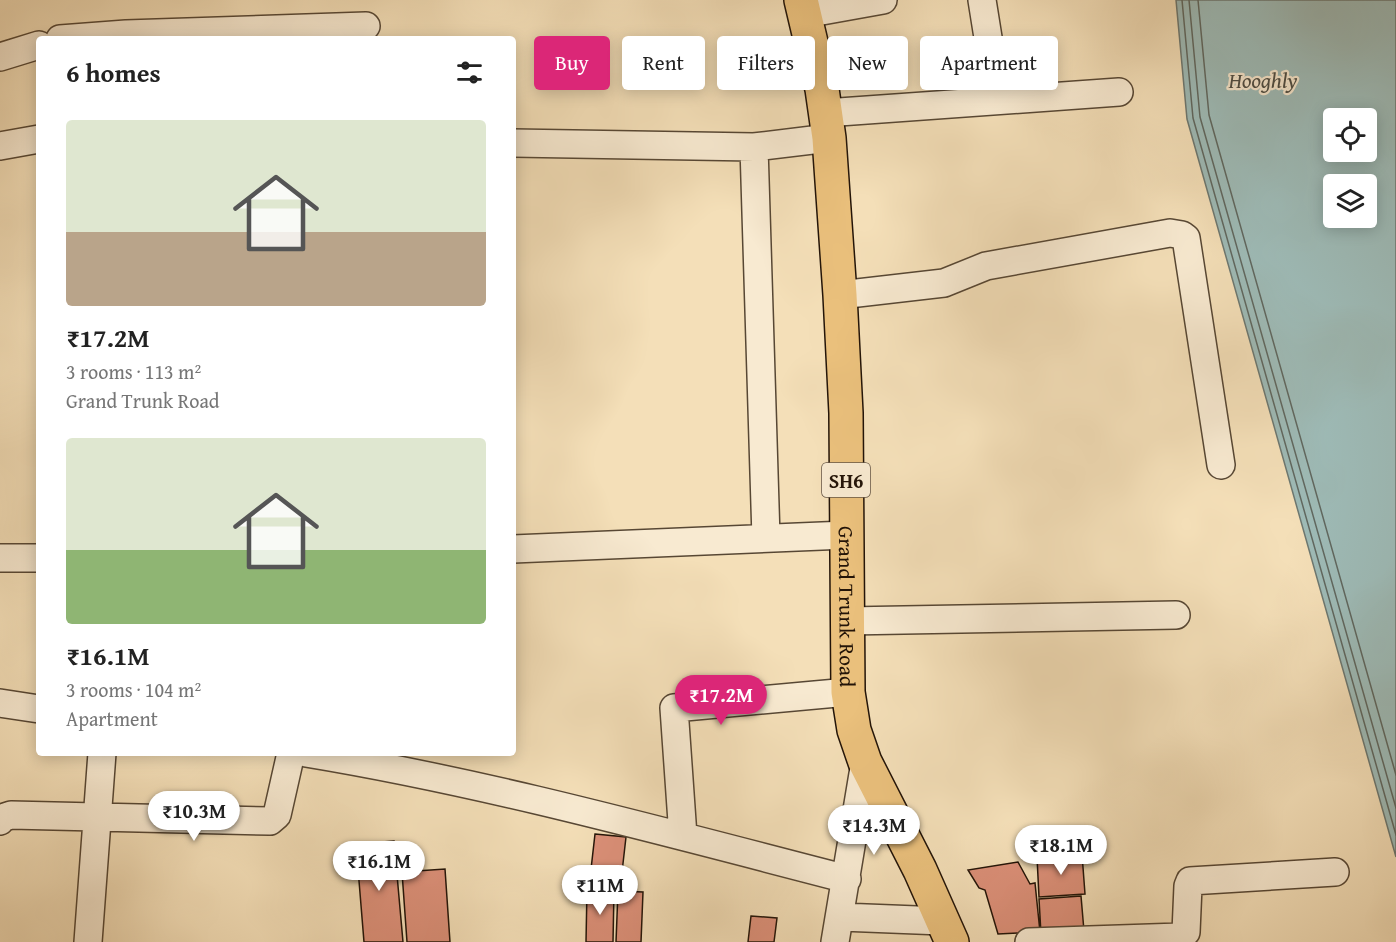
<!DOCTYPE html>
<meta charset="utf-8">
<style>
:root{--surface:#fff;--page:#f6f6f6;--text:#222;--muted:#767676;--accent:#db2777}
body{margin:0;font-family:"Gentium Book Plus",serif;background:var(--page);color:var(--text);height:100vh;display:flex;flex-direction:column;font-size:22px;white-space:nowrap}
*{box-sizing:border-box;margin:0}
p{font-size:20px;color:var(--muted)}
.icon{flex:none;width:33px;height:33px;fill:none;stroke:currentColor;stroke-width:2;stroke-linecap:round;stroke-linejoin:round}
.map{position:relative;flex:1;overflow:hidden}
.panel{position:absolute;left:36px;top:36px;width:480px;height:720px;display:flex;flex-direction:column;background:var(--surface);border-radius:6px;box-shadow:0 3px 15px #0003}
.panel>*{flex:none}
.hud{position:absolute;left:534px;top:36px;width:570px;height:54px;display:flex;gap:12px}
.controls{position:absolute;left:1323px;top:108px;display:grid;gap:12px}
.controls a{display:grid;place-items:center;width:54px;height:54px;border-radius:6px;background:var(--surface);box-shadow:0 3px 15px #0003;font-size:30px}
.price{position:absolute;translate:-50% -51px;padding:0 14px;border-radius:21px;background:#fff;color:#222;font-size:20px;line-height:39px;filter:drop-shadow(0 2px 3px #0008)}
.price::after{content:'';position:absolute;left:50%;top:36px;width:18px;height:14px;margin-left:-9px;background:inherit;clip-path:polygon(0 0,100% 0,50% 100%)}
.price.current{background:var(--accent);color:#fff}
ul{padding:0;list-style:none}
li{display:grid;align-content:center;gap:12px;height:318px;padding:0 30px}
li span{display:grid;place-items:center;height:186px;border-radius:6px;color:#555}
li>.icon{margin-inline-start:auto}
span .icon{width:108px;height:108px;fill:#fffc;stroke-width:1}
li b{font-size:26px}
h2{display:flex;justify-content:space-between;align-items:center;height:72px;padding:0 30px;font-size:26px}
.chip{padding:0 21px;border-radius:6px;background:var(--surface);box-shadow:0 3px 15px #0003;font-size:21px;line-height:54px}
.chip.current{background:var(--accent);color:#fff}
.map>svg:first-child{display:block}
.water{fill:#9ebbb7;stroke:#6d7871;stroke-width:1.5;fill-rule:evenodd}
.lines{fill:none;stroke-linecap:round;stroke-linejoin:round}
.shore{stroke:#606860;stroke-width:1.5}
.building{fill:#dc9079;stroke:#231408;stroke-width:1.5}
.minor-casing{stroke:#574734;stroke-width:30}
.major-casing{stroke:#231408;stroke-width:36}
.minor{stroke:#f8ead1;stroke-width:27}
.major{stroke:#eac07c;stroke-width:33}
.labels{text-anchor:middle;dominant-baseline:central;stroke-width:4.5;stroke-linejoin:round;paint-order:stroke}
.shield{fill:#f8ead1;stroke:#635444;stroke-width:1.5}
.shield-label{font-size:20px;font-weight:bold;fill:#231408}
.street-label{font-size:21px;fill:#231408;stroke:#f8ead1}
.water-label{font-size:22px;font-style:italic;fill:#4e4e45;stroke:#f8ead1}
</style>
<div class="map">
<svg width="1396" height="942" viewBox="0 0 1396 942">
<rect width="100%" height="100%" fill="#f4dfb8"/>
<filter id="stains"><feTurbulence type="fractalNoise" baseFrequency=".00333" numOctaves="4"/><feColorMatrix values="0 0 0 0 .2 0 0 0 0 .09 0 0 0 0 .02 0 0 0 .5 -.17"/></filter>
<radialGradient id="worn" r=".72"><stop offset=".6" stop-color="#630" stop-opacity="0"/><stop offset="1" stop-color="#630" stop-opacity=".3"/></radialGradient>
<path class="water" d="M 1176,0 L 1396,0 L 1396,857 L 1187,119 ZM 1334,118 L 1366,118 L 1366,152 L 1334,152 ZM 1334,184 L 1366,184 L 1366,218 L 1334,218 Z"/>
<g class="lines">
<path class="shore" d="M 1182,0 L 1193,118 L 1396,835
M 1189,0 L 1200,117 L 1396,808
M 1198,0 L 1209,115 L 1396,775"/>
</g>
<path class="building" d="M 595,834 L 626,837 L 621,881 L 590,878 Z
M 394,841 L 403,942 L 364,942 L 356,844 Z
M 1082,854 L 1085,894 L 1039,897 L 1037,857 Z
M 1018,862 L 1030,884 L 1035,883 L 1040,932 L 998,934 L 985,890 L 979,888 L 968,870 Z
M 445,869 L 450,942 L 407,942 L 402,872 Z
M 587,889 L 614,890 L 613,942 L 586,942 Z
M 618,891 L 643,892 L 641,942 L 616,942 Z
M 1081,896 L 1084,931 L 1041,934 L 1039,899 Z
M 751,916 L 777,918 L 774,942 L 748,942 Z"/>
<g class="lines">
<defs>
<path id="minor" d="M 982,0 L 998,100
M 805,14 L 883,0
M 60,39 L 126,34 L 366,26
M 0,57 L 39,45
M 825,113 L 1119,92
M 513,143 L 754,147 L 829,138
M 0,146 L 39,139
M 754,147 L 766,538
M 840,295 L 944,283 L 986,266 L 1170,233 L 1182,235 L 1186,238 L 1221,465
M 513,549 L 846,535
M 0,558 L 39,558
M 847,621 L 1176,615
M 0,703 L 39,709
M 306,753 C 488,783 668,833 847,879
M 0,821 L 2,818 L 11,815 L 270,821 L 277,815 L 291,753
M 683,836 L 674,708 L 848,692
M 841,917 L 942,921
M 88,942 L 102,753
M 835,942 L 865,762
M 1029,942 L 1180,937 L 1186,932 L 1188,886 L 1190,881 L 1335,872"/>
<g id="major">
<path id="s1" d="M 801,0 L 822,89 L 829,138 L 840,295 L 846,413 L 848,692 L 854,730 L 865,762 L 920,870 L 952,942"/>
</g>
</defs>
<use href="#minor" class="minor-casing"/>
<use href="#major" class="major-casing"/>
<use href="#minor" class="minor"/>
<use href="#major" class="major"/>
</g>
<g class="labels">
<rect class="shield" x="822" y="463" width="48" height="34" rx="4.5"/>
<g class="shield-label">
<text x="846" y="480">SH6</text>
</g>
<g class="street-label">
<text stroke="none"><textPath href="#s1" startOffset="610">Grand Trunk Road</textPath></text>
</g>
<g class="water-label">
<text x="1263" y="80">Hooghly</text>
</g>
</g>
<rect width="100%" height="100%" filter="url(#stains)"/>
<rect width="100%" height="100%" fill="url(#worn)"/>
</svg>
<div class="controls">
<a><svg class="icon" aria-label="locate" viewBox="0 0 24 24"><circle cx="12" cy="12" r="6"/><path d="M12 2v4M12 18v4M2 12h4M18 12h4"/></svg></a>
<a><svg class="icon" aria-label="layers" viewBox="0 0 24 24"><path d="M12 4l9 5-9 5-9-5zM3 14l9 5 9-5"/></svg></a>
</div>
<b class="price current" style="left:721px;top:726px">₹17.2M</b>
<b class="price" style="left:194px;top:842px">₹10.3M</b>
<b class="price" style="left:874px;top:856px">₹14.3M</b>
<b class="price" style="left:1061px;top:876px">₹18.1M</b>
<b class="price" style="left:379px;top:892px">₹16.1M</b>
<b class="price" style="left:600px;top:916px">₹11M</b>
<div class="hud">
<a class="chip current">Buy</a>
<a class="chip">Rent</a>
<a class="chip">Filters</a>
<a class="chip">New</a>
<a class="chip">Apartment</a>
</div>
<section class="panel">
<h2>6 homes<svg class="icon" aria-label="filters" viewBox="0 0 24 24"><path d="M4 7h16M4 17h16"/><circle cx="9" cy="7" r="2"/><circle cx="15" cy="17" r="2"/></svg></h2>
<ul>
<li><span style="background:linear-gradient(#dfe7d0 60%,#b9a48a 0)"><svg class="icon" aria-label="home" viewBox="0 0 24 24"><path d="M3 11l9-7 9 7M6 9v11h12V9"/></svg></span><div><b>₹17.2M</b><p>3 rooms · 113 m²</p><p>Grand Trunk Road</p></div></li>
<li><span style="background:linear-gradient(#dfe7d0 60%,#8fb573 0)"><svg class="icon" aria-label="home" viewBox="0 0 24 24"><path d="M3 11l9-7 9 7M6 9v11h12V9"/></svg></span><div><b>₹16.1M</b><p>3 rooms · 104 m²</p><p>Apartment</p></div></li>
</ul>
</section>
</div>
